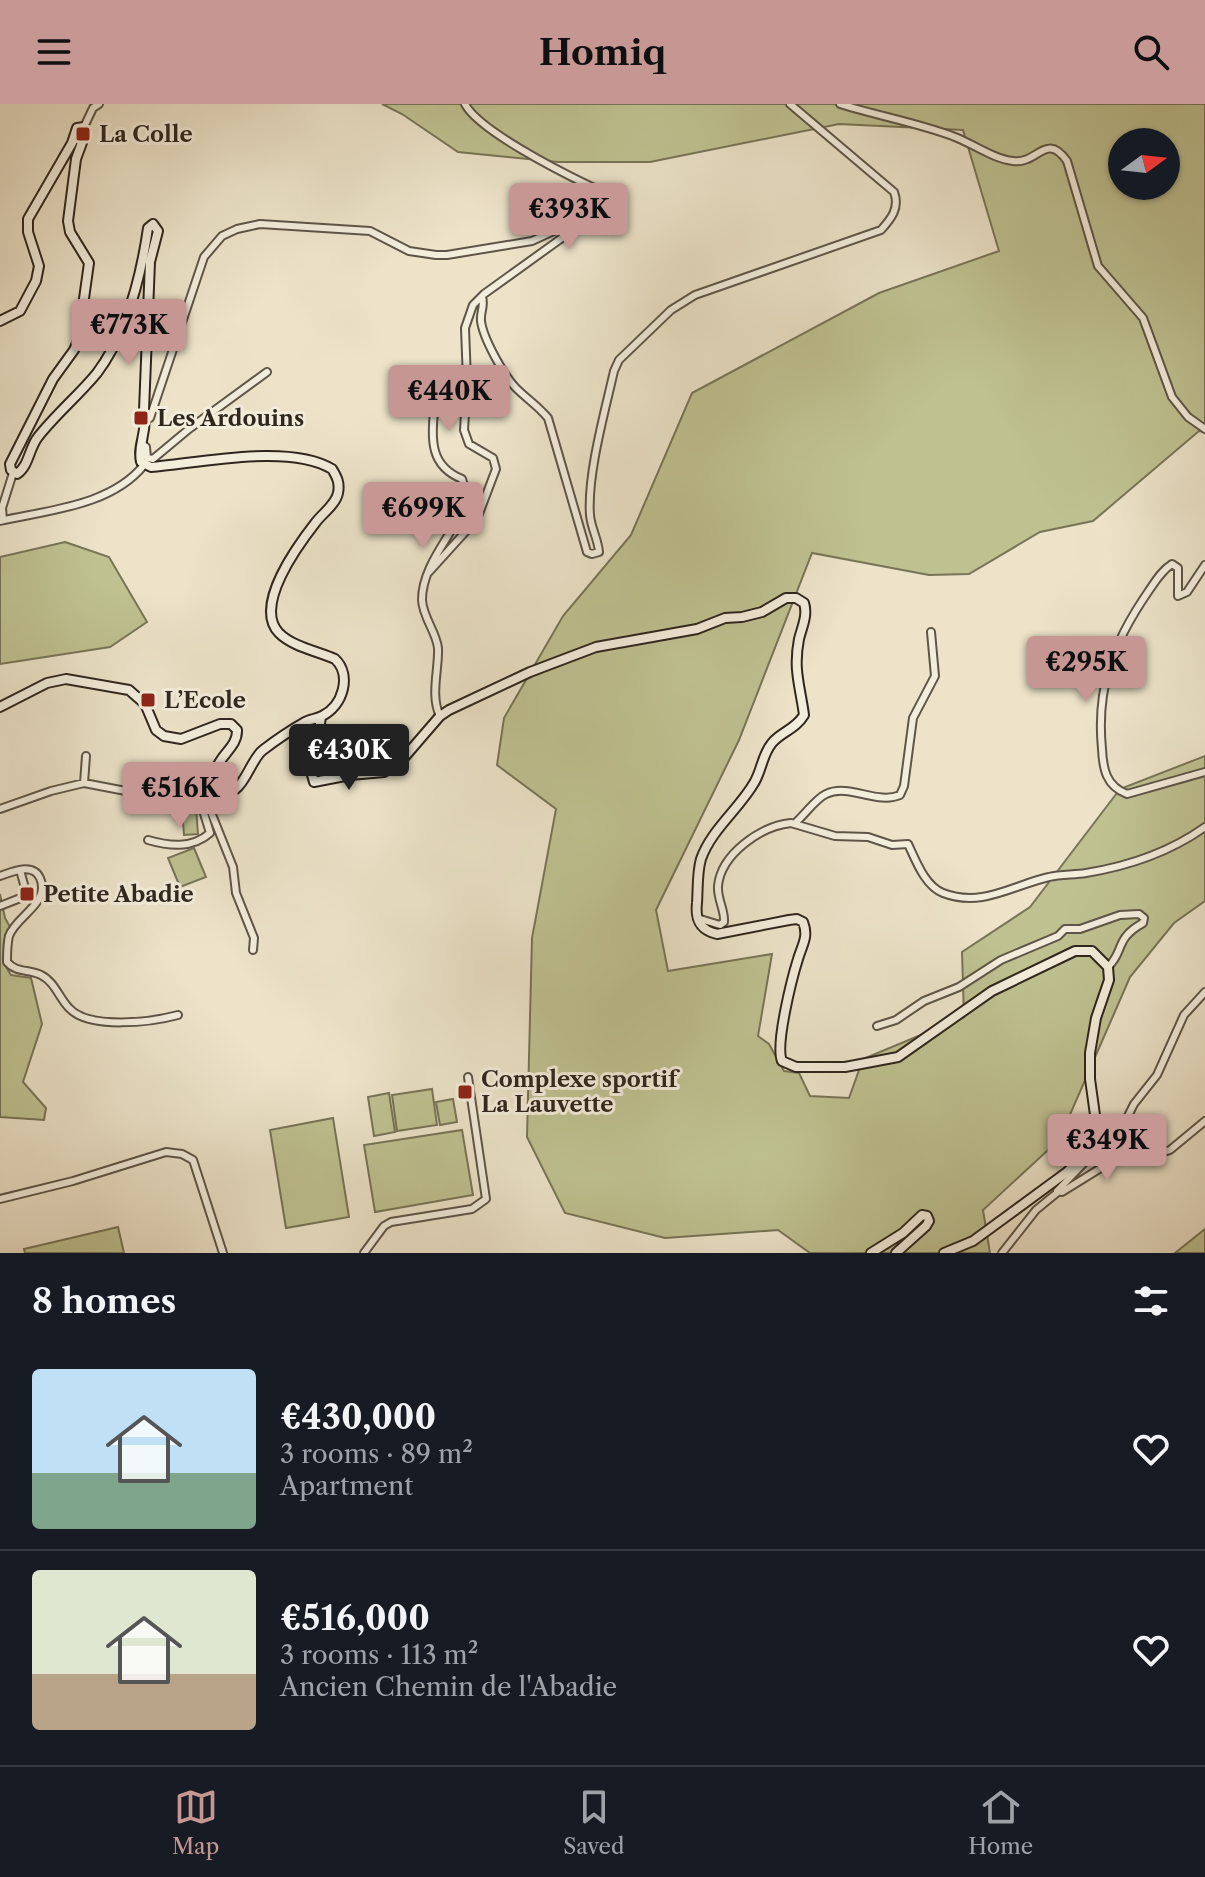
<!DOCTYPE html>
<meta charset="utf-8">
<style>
:root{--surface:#171b24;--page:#20242c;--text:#f1f3f6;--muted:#9ea1a6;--line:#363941;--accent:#c59692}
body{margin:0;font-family:"Libre Caslon Text",serif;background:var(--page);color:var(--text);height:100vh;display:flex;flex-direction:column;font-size:30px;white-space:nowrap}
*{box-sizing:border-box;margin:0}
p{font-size:26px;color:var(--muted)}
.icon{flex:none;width:44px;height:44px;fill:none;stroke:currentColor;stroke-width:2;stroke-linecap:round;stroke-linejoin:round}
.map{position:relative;height:1149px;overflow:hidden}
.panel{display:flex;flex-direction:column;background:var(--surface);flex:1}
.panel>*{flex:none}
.needle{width:52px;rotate:75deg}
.buttons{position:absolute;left:1108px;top:24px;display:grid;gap:16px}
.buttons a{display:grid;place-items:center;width:72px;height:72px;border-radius:50%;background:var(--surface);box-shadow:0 2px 6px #0004;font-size:40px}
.price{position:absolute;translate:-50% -68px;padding:0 18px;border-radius:8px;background:var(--accent);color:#111;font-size:26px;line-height:52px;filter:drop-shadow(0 2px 4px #0008)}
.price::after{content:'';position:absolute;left:50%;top:48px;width:24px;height:18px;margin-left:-12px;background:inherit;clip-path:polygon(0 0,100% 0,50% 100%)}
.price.current{background:#222;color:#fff}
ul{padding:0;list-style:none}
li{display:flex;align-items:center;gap:24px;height:200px;padding:0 32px}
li+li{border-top:2px solid var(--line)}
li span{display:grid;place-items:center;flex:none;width:224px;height:160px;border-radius:8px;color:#555}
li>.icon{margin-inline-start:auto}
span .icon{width:96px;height:96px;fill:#fffc;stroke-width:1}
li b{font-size:34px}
h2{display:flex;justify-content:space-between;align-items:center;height:96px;padding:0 32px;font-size:34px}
header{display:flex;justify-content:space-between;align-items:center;height:104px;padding:0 32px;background:var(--accent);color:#111;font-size:36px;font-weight:700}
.tabs{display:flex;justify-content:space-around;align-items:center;height:112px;border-top:2px solid var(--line);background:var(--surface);font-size:22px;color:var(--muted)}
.tabs a{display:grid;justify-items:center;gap:4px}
.tabs .current{color:var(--accent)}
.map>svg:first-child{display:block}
.green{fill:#bfc191;stroke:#777457;stroke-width:2;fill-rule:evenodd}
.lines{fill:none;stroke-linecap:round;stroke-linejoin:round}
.street-casing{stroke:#5e5548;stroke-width:10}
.secondary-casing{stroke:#2f261d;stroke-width:12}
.street{stroke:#f3eddc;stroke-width:6}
.secondary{stroke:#f3eddc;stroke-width:8}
.poi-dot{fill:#8f2418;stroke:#f3eddc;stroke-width:3}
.labels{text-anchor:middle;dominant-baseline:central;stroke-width:6;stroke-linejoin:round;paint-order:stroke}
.poi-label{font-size:22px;font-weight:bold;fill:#2f261d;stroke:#f3eddc;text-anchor:start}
</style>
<header><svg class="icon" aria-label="menu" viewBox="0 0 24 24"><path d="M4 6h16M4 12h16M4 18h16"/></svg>Homiq<svg class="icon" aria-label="search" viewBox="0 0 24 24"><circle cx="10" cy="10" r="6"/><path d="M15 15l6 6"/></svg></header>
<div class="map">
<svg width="1205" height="1149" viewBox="0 0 1205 1149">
<rect width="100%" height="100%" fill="#ece3c9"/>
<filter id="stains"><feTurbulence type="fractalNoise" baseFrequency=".0025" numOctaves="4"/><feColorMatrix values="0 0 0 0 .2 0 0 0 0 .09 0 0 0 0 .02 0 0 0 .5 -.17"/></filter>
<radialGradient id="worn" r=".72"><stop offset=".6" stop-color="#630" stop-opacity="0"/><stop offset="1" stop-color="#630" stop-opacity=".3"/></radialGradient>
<path class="green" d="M 382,0 L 1205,0 L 1205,328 L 1199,327 L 1093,417 L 1040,428 L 969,470 L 929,471 L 812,449 L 739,636 L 656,806 L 668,867 L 772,850 L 758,932 L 769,940 L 784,967 L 799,969 L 810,992 L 849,994 L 863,955 L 964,913 L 962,848 L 1030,803 L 1120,685 L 1205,652 L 1205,797 L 1174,819 L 1130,873 L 1059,1036 L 983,1106 L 990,1149 L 810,1149 L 778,1126 L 665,1134 L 565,1109 L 527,1033 L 532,834 L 556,705 L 497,661 L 504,614 L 563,512 L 631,431 L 692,289 L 879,189 L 999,147 L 963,26 L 839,20 L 650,58 L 558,58 L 458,48 L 402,10 ZM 1122,38 L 1166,38 L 1166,82 L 1122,82 Z
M 65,438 L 109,453 L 147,518 L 110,543 L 0,560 L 0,453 Z
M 196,704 L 198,730 L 184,731 L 182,705 Z
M 194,744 L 206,773 L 180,783 L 168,754 Z
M 0,790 L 5,814 L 10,823 C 5,840 0,857 11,871 L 31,874 L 42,920 L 23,978 L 46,1004 L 44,1016 L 0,1013 Z
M 432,985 L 437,1021 L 397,1027 L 392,991 Z
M 389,989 L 395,1028 L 374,1032 L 368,993 Z
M 453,995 L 457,1018 L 440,1021 L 436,998 Z
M 333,1014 L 349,1113 L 286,1124 L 270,1026 Z
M 462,1026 L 473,1091 L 375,1108 L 364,1041 Z
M 118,1123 L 124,1149 L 25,1149 L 24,1145 Z
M 1205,1125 L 1205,1149 L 1175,1149 Z"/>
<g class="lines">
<defs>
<path id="street" d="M 465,0 C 478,26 561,68 590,82 C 600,87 610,86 615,96 L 613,100
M 840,0 C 878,12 918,19 955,33 C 973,40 994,55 1013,57 C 1037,61 1046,27 1067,57 L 1098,162 L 1143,214 L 1172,293 L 1188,313 L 1205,325
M 84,23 L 93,4 L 99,0
M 482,193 C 485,202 480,208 481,217 C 483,234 504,272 516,284 C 527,295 538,302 548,314 L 587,448 L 592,450 L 599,448 C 598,435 591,424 590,411 C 587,371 605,307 614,267 L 619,256 L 671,206 L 695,191 L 881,126 C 891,115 900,104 894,88 L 790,0
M 435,289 C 434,325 423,359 462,375 L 468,394 C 456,428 422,459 422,496 C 423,514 436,527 438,544 C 439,565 430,592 440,612
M 146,315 L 150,314 L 204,153 L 222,132 L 237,125 L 260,120 L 370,127 L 409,147 L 436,151 L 447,151 L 532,137 L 613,100
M 142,340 L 146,343 L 147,354 L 153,355 L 189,325 L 267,268
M 3,416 L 2,404 L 13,369
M 0,417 C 48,406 111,402 144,361
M 1205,461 L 1187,488 L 1178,492 L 1178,464 L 1172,460 C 1161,467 1155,478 1148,488 C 1113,539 1096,583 1102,645 C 1103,665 1106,682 1127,690 L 1205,668
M 429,468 L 477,415 L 496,365 L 493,354 L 469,340 L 464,326 L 467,276 L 465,224 L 473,201 L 484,190 L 573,126 L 612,108 L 613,100
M 84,679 L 86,652
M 209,703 L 233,763 L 236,789 L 254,834 L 253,846
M 0,705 L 51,687 L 84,679 L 209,703 L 220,684
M 794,720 C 804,712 815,695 826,690 C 849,679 877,701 900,691 L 904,682 L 913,614 L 935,572 L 931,528
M 148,736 C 169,742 192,745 210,729 L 202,703
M 0,772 C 12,768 33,758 40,774 C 51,799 16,812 9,832 C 7,840 7,850 7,858 C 16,869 29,865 41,871 C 55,878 59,894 69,904 C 89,926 152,918 178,911
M 0,802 L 23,793 L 25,784 L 20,766
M 697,814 L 720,821 L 724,818 C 725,806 717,795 718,782 C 721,750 761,722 791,719 L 835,732 L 868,733 L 892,741 L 908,740 C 916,757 925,782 943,789 C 982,804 1013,781 1049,773 C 1061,770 1074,771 1086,769 C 1129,762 1170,748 1205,723
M 877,922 L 896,916 L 924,897 L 959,883 L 1001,856 L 1058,832 L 1065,825 L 1080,825 L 1120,811 L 1139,810 L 1144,814 L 1143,819 C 1114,835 1125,847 1108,863
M 1117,1054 L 1118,1032 L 1134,1000 L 1157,971 L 1184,911 L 1205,888
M 1081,1056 L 1083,1060 L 1057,1087 L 1062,1088 L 1117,1054 L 1144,1054 L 1170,1046 L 1205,1017
M 0,1095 L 73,1077 L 166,1048 L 182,1050 L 193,1056 L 223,1149
M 364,1149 L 384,1122 L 391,1118 L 472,1105 L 486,1095 L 468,973
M 1002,1149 L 1036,1106 L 1058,1088"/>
<path id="secondary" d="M 0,217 L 20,207 L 36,177 L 39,162 L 28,128 L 28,115 L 72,39 L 77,24 L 84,23
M 0,603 L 47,579 L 66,575 L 129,586 L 145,600 L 156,626 L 164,632 L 181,635 L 220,620 L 231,620 L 237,626 C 238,646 212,653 215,679 C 241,706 247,658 263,646 C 276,636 291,626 305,618 C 310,615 317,615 322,612 C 343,602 352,571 335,555 C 317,547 293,543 279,529 C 253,502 298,441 316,418 C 323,409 336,400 338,389 C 340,379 337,373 332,365 C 290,339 199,359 151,363 L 141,358 C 137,340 148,329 144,306 L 150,158 L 158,127 L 153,120 L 148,124 C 141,172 127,229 97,269 C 79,291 56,310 38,333 C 29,344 29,362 17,370 L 11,366 L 10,360 L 53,275 L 74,246 L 78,237 L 89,159 L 70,128 L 68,117 L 76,55 L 86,28 L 84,23
M 321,613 L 312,671 L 314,678 L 350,671 L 384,668 L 402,656 L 440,612 L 449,606 L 530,568 L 596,543 L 697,525 L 725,514 L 742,513 L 762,508 L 786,494 L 796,494 L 804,499 C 808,511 802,523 799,535 C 793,566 800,581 804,611 C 796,625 781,628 772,639 C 762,651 762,666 754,679 C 739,705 711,726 701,755 C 697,768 698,785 697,799 C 695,816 700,826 717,830 L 789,816 L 797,815 L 803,818 C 809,833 802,841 798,855 C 792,874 775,941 782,957 L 796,963 L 845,963 L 898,953 L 992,887 L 1075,847 L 1092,847 L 1108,863 L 1109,876 L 1096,914 L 1090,949 L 1090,975 L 1095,1011 L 1091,1046 L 1067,1068 L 973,1137 L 944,1149
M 871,1149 L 903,1129 L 922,1111 L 927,1112 L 929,1117 L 926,1122 L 896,1149"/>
</defs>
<use href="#street" class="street-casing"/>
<use href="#secondary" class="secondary-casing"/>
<use href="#street" class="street"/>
<use href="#secondary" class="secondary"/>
</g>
<g class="poi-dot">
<rect x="75" y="22" width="16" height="16" rx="4"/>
<rect x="133" y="306" width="16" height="16" rx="4"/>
<rect x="140" y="588" width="16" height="16" rx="4"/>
<rect x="19" y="782" width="16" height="16" rx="4"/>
<rect x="457" y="980" width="16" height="16" rx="4"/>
</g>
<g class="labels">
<g class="poi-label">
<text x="99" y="30">La Colle</text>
<text x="157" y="314">Les Ardouins</text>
<text x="164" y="596">L’Ecole</text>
<text x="43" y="790">Petite Abadie</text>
<text x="481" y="975">Complexe sportif<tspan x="481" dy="25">La Lauvette</tspan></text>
</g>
</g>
<rect width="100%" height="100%" filter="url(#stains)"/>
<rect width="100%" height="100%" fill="url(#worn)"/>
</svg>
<div class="buttons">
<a><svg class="needle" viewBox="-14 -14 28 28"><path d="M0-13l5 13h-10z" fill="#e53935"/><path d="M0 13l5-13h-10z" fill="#9ea1a6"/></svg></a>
</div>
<b class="price" style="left:569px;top:147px">€393K</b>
<b class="price" style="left:129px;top:263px">€773K</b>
<b class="price" style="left:449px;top:329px">€440K</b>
<b class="price" style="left:423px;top:446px">€699K</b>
<b class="price" style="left:1086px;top:600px">€295K</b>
<b class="price current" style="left:349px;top:688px">€430K</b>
<b class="price" style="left:180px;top:726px">€516K</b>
<b class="price" style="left:1107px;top:1078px">€349K</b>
</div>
<section class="panel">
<h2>8 homes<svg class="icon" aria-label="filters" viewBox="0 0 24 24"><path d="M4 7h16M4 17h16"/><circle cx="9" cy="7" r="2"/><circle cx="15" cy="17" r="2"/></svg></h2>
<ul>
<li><span style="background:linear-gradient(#bfe0f5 65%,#7fa58c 0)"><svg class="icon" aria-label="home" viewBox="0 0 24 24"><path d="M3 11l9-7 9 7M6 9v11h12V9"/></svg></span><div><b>€430,000</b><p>3 rooms · 89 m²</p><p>Apartment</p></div><svg class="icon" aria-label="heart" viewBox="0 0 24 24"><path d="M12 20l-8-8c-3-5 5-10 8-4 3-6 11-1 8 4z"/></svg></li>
<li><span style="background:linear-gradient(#dfe7d0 65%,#b9a48a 0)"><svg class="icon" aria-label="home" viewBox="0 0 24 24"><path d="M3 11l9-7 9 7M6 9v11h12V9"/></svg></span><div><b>€516,000</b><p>3 rooms · 113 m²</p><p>Ancien Chemin de l'Abadie</p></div><svg class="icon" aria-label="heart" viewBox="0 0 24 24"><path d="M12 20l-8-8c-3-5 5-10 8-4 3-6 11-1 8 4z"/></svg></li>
</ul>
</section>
<nav class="tabs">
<a class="current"><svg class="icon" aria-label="map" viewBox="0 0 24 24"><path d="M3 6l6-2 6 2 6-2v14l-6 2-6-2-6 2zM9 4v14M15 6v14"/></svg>Map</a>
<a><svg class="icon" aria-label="saved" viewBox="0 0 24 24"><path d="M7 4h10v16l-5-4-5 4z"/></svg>Saved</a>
<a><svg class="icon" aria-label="home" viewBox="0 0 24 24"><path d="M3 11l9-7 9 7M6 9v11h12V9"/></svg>Home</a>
</nav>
